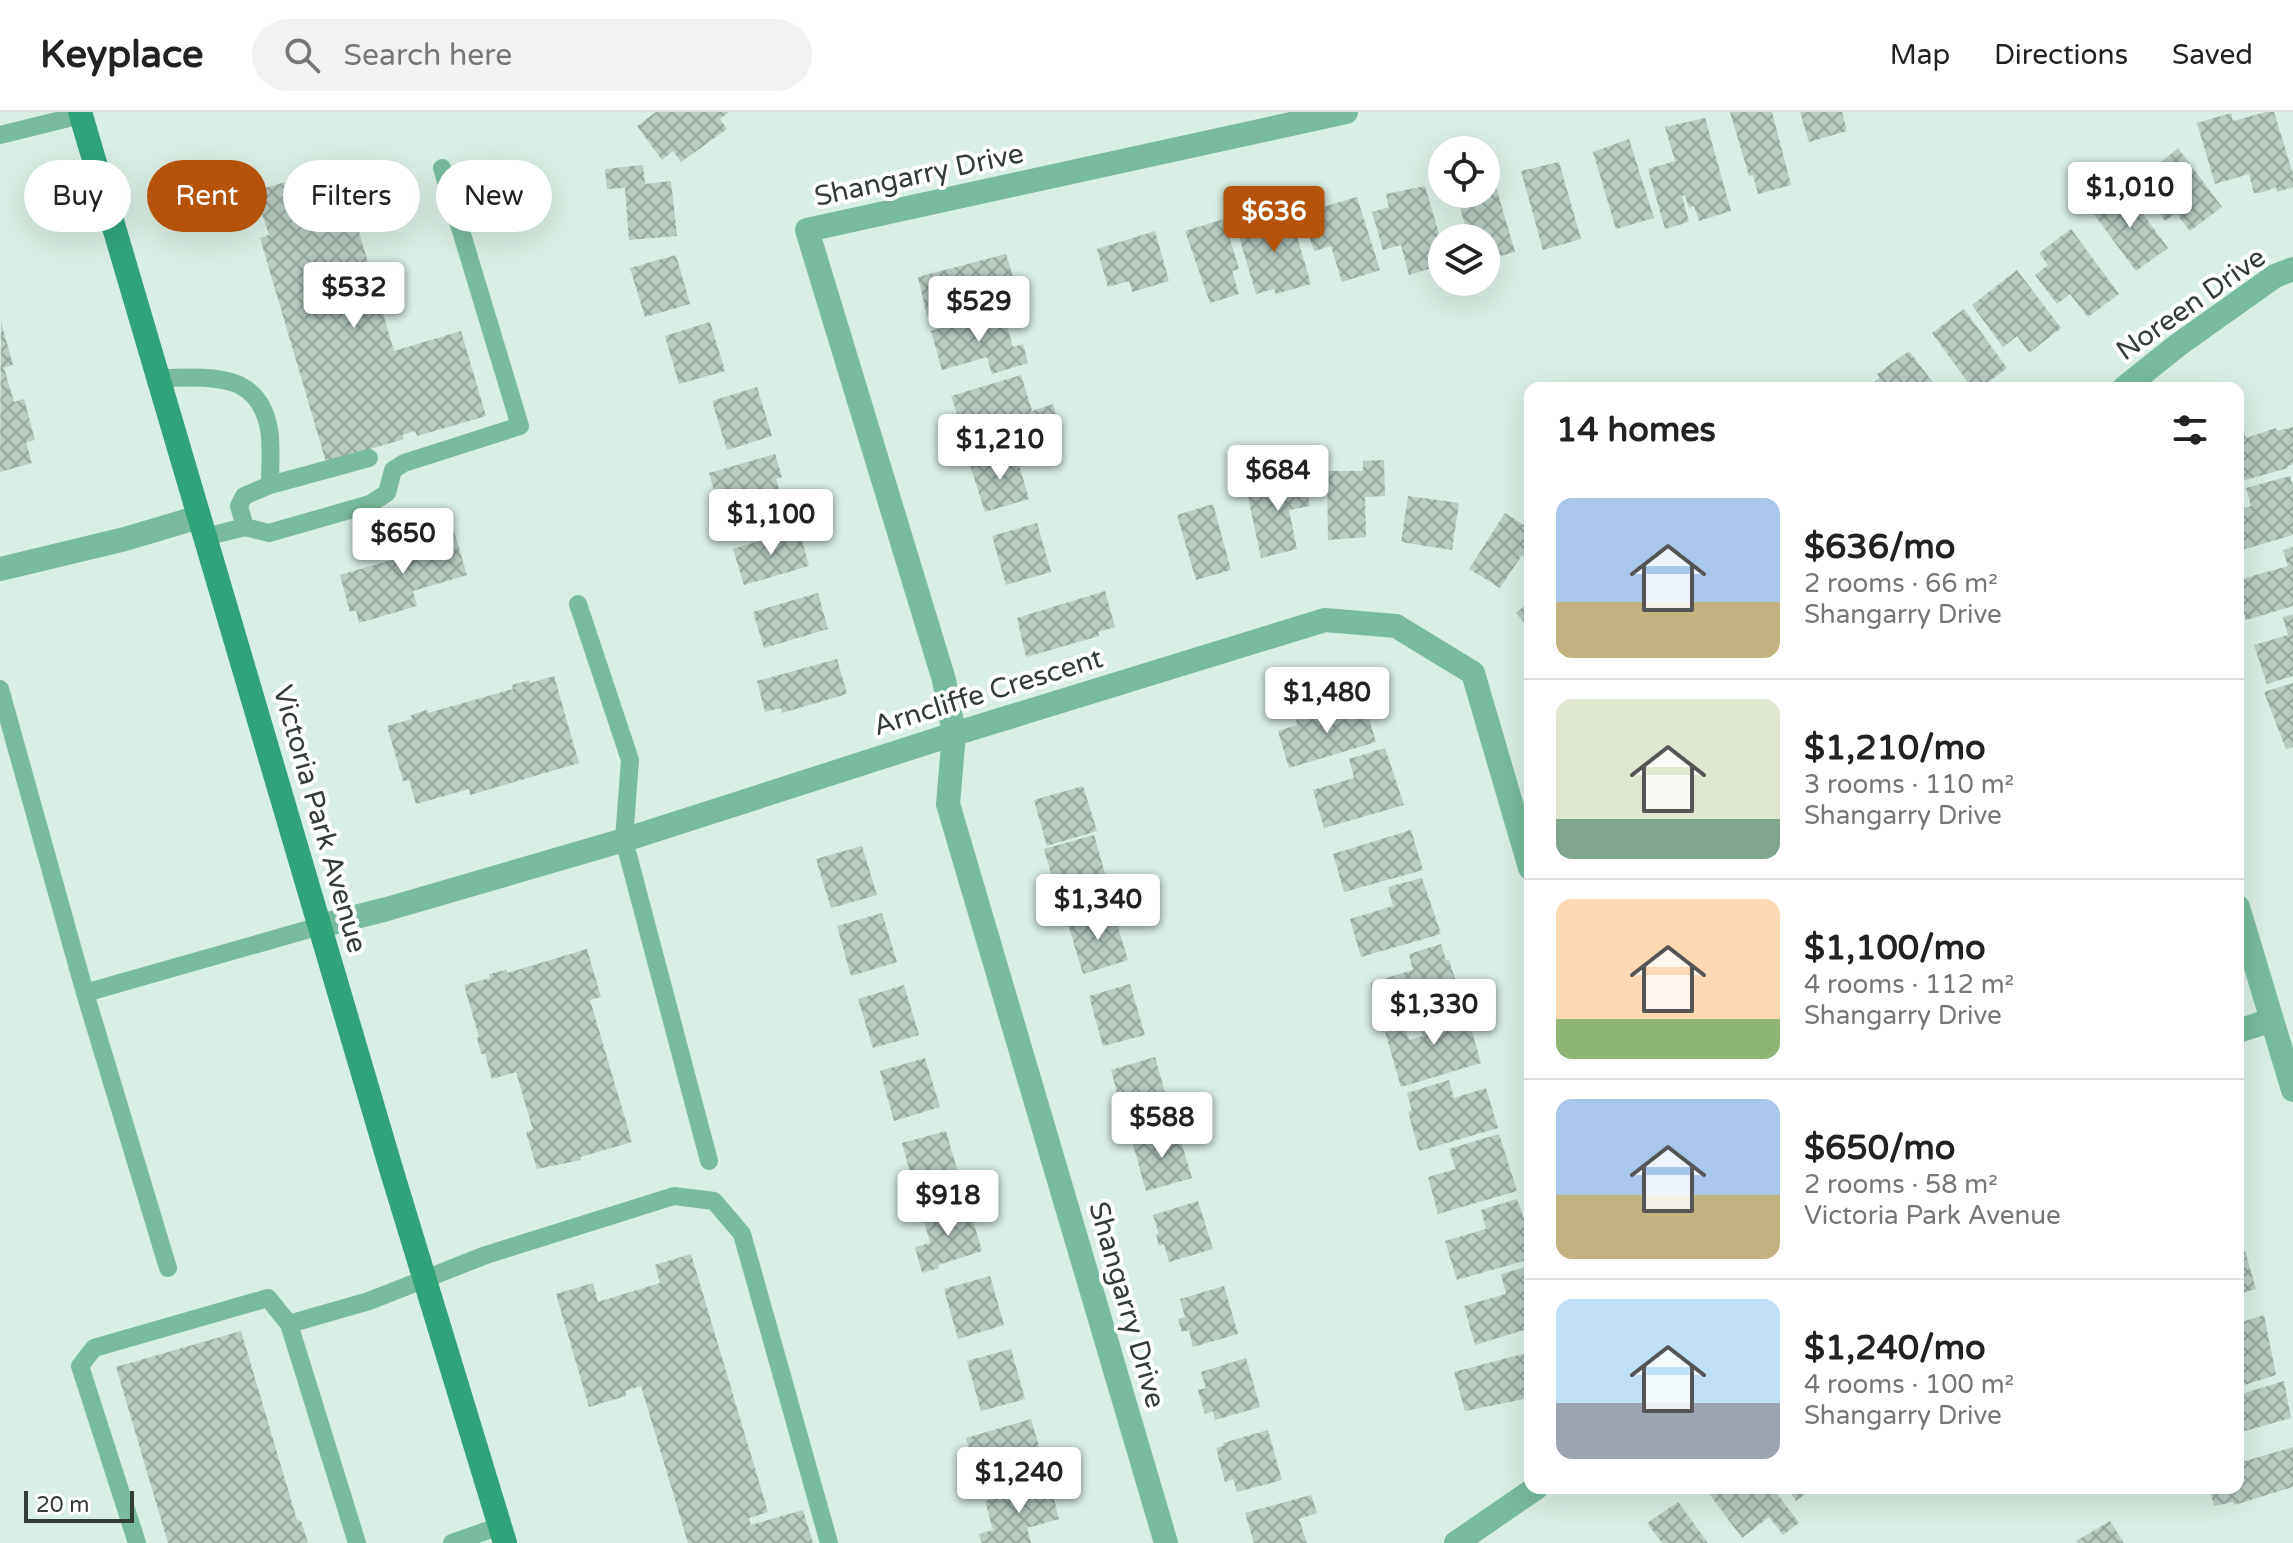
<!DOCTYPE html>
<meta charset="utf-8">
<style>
:root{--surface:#fff;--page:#f2f2f2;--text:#222;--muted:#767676;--line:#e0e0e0;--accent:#b45309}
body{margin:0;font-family:"Varela Round",sans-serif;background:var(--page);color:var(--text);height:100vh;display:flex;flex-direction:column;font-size:30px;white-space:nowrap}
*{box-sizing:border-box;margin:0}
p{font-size:26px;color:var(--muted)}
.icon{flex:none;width:44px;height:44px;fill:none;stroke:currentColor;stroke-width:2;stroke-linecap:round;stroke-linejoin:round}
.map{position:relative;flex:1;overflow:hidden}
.details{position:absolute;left:1524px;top:270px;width:720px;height:1112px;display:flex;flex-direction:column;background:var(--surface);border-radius:16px;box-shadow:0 8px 32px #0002}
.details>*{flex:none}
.guide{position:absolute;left:24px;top:48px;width:760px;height:72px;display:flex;gap:16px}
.fabs{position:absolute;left:1428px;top:24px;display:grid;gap:16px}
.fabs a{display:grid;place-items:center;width:72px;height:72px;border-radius:50%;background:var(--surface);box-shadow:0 8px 32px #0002;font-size:40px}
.scale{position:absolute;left:24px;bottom:20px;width:110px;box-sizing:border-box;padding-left:8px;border:4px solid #343c38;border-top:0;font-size:22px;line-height:28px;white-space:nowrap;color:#343c38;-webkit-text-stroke:6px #fff;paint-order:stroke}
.price{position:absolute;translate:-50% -68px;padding:0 18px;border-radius:8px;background:#fff;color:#222;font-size:26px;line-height:52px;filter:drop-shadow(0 2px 4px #0008)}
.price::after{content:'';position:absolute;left:50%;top:48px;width:24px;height:18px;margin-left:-12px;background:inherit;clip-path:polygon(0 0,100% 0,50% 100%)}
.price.on{background:var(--accent);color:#fff}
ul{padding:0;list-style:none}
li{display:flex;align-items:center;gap:24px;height:200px;padding:0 32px}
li+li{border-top:2px solid var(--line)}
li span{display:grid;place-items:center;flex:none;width:224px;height:160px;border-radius:16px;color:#555}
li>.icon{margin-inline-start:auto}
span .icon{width:96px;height:96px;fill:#fffc;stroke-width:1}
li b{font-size:34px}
h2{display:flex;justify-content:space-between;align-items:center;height:96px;padding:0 32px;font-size:34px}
.tag{padding:0 28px;border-radius:36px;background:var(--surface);box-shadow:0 8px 32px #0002;font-size:28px;line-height:72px}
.tag.on{background:var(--accent);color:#fff}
header{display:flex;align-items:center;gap:48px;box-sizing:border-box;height:112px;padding:0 40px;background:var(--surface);border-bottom:2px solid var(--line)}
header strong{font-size:38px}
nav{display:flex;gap:44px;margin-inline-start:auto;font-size:28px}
.search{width:560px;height:72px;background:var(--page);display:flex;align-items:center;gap:20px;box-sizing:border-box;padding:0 28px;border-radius:44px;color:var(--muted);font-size:30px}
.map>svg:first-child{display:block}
.building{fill:url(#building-cross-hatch)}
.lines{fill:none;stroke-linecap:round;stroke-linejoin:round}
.lane{stroke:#79bb9e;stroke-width:18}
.street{stroke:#79bb9e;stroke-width:24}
.secondary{stroke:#2fa47a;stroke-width:24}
.labels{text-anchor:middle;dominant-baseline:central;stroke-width:8;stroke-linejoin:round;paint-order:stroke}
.street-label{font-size:28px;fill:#343c38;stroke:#fff}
</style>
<header>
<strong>Keyplace</strong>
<div class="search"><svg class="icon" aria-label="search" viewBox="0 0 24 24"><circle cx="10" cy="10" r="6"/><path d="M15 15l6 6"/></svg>Search here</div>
<nav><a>Map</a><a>Directions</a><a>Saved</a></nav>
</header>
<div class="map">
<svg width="2293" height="1431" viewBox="0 0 2293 1431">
<defs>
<pattern id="building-cross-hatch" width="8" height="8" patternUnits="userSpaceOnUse" patternTransform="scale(2)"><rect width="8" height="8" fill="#b7cbc1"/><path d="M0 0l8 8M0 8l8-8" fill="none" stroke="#96a69e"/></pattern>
</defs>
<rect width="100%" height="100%" fill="#d9eee4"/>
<path class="building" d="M 656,0 L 729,0 L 720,7 L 727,17 L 681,50 L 673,39 L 662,48 L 637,14 Z
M 1730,0 L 1772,0 L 1791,73 L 1758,82 L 1753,63 L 1749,64 Z
M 1800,0 L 1842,0 L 1847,19 L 1809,30 Z
M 2266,0 L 2274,0 L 2293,62 L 2293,75 L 2277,80 L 2276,75 L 2264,80 L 2254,81 L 2249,62 L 2215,72 L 2197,11 L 2231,1 L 2233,9 Z
M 1705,6 L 1731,99 L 1699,109 L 1694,94 L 1689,96 L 1685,83 L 1682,84 L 1689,110 L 1665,117 L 1648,57 L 1675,49 L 1665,15 Z
M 1629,27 L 1654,106 L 1616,117 L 1593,40 Z
M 2178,36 L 2222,95 L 2190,119 L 2176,101 L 2165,109 L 2136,71 Z
M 1559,50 L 1581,127 L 1543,138 L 1521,59 Z
M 643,53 L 645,72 L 671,69 L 677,124 L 629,128 L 625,76 L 607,77 L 605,57 Z
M 345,61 L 357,98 L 349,101 L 353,114 L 357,113 L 394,239 L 461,219 L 486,304 L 417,324 L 415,319 L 402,323 L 404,327 L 326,350 L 260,126 L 269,123 L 257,87 L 260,86 L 258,78 L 289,69 L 292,76 Z
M 1492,61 L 1515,140 L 1486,148 L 1486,126 L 1469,126 L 1456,82 L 1486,82 L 1486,63 Z
M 1425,74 L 1442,132 L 1442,153 L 1409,163 L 1401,133 L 1383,138 L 1372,100 L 1389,95 L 1386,82 Z
M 2125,77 L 2168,136 L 2136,159 L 2093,101 Z
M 1357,85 L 1380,158 L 1342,170 L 1331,134 L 1314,139 L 1302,101 Z
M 1289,97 L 1311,172 L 1276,182 L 1274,177 L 1256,182 L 1237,118 L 1253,113 L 1251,109 Z
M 1224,107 L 1239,157 L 1232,159 L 1239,182 L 1210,191 L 1185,119 Z
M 2071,117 L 2119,182 L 2088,205 L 2070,182 L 2057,192 L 2035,163 L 2048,153 L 2039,141 Z
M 1155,119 L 1169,169 L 1132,180 L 1129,169 L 1108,175 L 1097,137 Z
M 1006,142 L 1017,177 L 927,204 L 918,165 Z
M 676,143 L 690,192 L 645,205 L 630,156 Z
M 2017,158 L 2061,216 L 2029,241 L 2017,224 L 2003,235 L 1972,193 Z
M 1964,197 L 2007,256 L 1981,276 L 1972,276 L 1932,221 Z
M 1002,198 L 1013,235 L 1023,232 L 1028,251 L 992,262 L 987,245 L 942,258 L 931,219 Z
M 1,210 L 13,253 L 4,256 L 14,290 L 24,287 L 35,328 L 26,330 L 32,351 L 0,360 Z
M 710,210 L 725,259 L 679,272 L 665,224 Z
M 1909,239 L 1937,276 L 1865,276 L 1880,266 L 1877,262 Z
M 1021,263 L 1032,299 L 1053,292 L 1059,311 L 1011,325 L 1006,308 L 964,321 L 951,284 Z
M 757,275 L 772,324 L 727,338 L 712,289 Z
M 2243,315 L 2246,326 L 2276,316 L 2277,319 L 2293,315 L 2293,352 L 2287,354 L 2288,356 L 2238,370 L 2238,317 Z
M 1015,339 L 1029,387 L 985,400 L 970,353 Z
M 775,342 L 782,365 L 776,367 L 785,396 L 724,414 L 709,361 Z
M 1384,348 L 1385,384 L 1365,385 L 1366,425 L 1328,428 L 1327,359 L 1363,359 L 1363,349 Z
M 1302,356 L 1310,394 L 1289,398 L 1297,437 L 1261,446 L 1247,380 L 1282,373 L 1280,361 Z
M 2290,364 L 2293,375 L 2293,423 L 2238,439 L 2238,398 L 2251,394 L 2246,376 Z
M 1408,384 L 1459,391 L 1452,438 L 1401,430 Z
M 1213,392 L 1231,458 L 1196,468 L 1177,403 Z
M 1505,401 L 1530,417 L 1530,448 L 1522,443 L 1500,476 L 1469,457 Z
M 1037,411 L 1051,460 L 1006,473 L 992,424 Z
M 453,416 L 467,463 L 413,479 L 417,494 L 359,511 L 356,498 L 350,500 L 340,463 L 398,446 L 395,433 Z
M 799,417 L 809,454 L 744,473 L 733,437 Z
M 2293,435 L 2293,494 L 2246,508 L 2238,480 L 2238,468 L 2288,454 L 2283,438 Z
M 1105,479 L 1115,515 L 1098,520 L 1099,524 L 1026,545 L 1017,506 Z
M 818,481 L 828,517 L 764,536 L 753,500 Z
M 1530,489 L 1530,518 L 1516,501 Z
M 2293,502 L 2293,564 L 2267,572 L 2254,533 L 2288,523 L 2283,505 Z
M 837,547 L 847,582 L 782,601 L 781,596 L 765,600 L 757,569 Z
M 554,564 L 579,651 L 470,683 L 469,677 L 416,692 L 409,668 L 403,669 L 387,614 L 412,607 L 411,603 L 427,598 L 428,601 L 513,577 L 512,573 L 529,568 L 530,571 Z
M 2293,571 L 2293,635 L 2286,637 L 2264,580 Z
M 1365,592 L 1376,630 L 1289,656 L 1278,619 L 1297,613 L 1296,608 L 1322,600 L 1324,604 Z
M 1385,636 L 1404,693 L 1324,716 L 1313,678 L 1354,666 L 1349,647 Z
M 1083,674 L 1097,719 L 1047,734 L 1034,688 Z
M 1411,718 L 1423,758 L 1344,780 L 1333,742 Z
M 1094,723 L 1112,786 L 1105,788 L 1102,780 L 1060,793 L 1044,737 Z
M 862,734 L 877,783 L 831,796 L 816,747 Z
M 1422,766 L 1441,822 L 1361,845 L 1350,807 L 1393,794 L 1388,775 Z
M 1113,799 L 1128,848 L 1083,862 L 1068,812 Z
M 882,801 L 897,850 L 851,864 L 837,814 Z
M 1441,832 L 1446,848 L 1449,848 L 1461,886 L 1381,910 L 1370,871 L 1413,858 L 1409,842 Z
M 587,837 L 601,885 L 590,888 L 632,1030 L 580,1045 L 581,1048 L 537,1057 L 526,1020 L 533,1018 L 516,960 L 492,967 L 485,942 L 481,942 L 477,926 L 479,925 L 464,873 L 490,866 L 489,862 L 506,858 L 507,861 Z
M 1130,872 L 1145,923 L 1103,934 L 1089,884 Z
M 904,873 L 919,923 L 873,936 L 858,887 Z
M 1464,892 L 1481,951 L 1401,975 L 1385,920 L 1405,914 L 1409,928 L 1423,924 L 1417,906 Z
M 1155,945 L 1169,995 L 1124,1007 L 1111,958 Z
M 925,946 L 940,995 L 894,1009 L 880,959 Z
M 1449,968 L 1454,986 L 1486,976 L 1498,1016 L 1419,1039 L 1408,1000 L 1412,999 L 1407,981 Z
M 1177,1016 L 1192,1066 L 1146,1079 L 1132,1029 Z
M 946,1019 L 961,1071 L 916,1082 L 902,1031 Z
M 1499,1022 L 1517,1079 L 1438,1102 L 1428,1065 L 1456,1057 L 1449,1037 Z
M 1517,1087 L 1530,1124 L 1530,1147 L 1457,1168 L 1445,1129 L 1486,1117 L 1481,1098 Z
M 1198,1089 L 1213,1137 L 1169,1150 L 1164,1132 L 1159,1134 L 1156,1122 L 1159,1122 L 1153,1103 Z
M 968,1092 L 982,1139 L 938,1153 L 939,1156 L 922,1161 L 915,1135 L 930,1131 L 923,1105 Z
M 2245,1139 L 2256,1177 L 2238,1182 L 2238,1142 Z
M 691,1142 L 768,1400 L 749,1406 L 751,1413 L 803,1398 L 813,1431 L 688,1431 L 641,1274 L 625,1279 L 626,1284 L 589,1295 L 556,1182 L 593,1171 L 598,1190 L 660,1171 L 655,1153 Z
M 1530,1154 L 1530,1216 L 1475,1233 L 1464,1194 L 1506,1182 L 1501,1162 Z
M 990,1164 L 1004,1213 L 958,1227 L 944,1177 Z
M 1224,1174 L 1238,1222 L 1193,1235 L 1189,1218 L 1182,1220 L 1178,1207 L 1185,1205 L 1180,1187 Z
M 2264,1203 L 2276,1263 L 2238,1275 L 2238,1211 Z
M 241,1219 L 297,1408 L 301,1409 L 308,1431 L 168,1431 L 116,1255 Z
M 1011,1237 L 1025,1287 L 981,1299 L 967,1249 Z
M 1530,1240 L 1530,1281 L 1523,1283 L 1524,1287 L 1465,1299 L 1454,1260 Z
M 1246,1246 L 1260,1295 L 1215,1308 L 1213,1299 L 1205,1302 L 1198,1278 L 1206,1276 L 1201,1260 Z
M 2284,1269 L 2291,1306 L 2238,1321 L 2238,1283 Z
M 1031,1307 L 1041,1342 L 1011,1350 L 1017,1373 L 972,1386 L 965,1364 L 977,1361 L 966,1326 Z
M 1268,1318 L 1282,1368 L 1237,1380 L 1233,1367 L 1225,1370 L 1216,1336 L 1224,1334 L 1223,1331 Z
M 2293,1335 L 2293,1375 L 2234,1393 L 2233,1390 L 2214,1394 L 2209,1376 L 2238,1376 L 2238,1351 Z
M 1050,1371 L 1059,1407 L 1027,1416 L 1031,1431 L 982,1431 L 979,1422 L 993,1418 L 985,1389 Z
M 1705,1376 L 1773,1376 L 1799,1411 L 1783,1423 L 1769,1405 L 1742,1426 Z
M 1787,1376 L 1813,1376 L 1796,1389 Z
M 1311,1383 L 1317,1401 L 1299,1407 L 1307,1431 L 1254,1431 L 1245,1401 Z
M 1678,1390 L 1708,1431 L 1662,1431 L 1647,1411 Z
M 2110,1409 L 2124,1431 L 2078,1431 L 2076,1429 Z"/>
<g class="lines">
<path class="lane" d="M 0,23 L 81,3
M 159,266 C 207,266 258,257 269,317 C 272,335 270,355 270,373
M 245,415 L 239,394 L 244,384 L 270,373 L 369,346
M 205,425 L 245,415 L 269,421 L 370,392 L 387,381 L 393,358 L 404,351 L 520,314 L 442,56
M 578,492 L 630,648 L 624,728 L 709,1049
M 0,577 L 85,881 L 320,814
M 85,881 L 168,1156
M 137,1431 L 80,1254 L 94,1236 L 268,1186 L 289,1212
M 357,1431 L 289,1212 L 369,1189 L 486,1143 L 674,1084 L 714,1089 L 742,1122 L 829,1431
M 452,1431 L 500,1414"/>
<path class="street" d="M 2124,276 L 2178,233 L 2275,164 L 2293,157
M 0,457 L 125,427 L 199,405
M 2238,795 L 2293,978
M 320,814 L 387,797 L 624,728 L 954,622 L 1325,508 L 1396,514 L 1473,561 L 1530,756
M 2238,919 L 2272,908
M 1166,1431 L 948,692 L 954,622 L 944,568 L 807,118 L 1346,0
M 1456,1431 L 1536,1376"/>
<path class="secondary" d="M 80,0 L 392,1060 L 505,1431"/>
</g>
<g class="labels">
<g class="street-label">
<text transform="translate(919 63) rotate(-12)">Shangarry Drive</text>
<text transform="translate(2191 192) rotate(-35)">Noreen Drive</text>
<text transform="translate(988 580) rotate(-17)">Arncliffe Crescent</text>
<text transform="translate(320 707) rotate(74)">Victoria Park Avenue</text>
<text transform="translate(1127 1193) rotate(74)">Shangarry Drive</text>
</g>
</g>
</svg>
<div class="fabs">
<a><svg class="icon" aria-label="locate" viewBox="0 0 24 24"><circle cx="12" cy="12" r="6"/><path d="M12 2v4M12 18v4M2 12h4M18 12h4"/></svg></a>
<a><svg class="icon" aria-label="layers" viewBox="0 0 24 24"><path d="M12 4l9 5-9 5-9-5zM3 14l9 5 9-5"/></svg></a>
</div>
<div class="scale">20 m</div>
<b class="price" style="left:2130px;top:118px">$1,010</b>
<b class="price on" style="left:1274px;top:142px">$636</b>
<b class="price" style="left:354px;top:218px">$532</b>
<b class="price" style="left:979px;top:232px">$529</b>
<b class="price" style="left:1000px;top:370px">$1,210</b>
<b class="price" style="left:1278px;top:401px">$684</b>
<b class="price" style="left:771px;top:445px">$1,100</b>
<b class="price" style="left:403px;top:464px">$650</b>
<b class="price" style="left:1327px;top:623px">$1,480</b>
<b class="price" style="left:1098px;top:830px">$1,340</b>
<b class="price" style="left:1434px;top:935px">$1,330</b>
<b class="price" style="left:1162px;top:1048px">$588</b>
<b class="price" style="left:948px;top:1126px">$918</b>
<b class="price" style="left:1019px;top:1403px">$1,240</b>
<div class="guide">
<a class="tag">Buy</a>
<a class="tag on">Rent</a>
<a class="tag">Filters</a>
<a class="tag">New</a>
</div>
<section class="details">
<h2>14 homes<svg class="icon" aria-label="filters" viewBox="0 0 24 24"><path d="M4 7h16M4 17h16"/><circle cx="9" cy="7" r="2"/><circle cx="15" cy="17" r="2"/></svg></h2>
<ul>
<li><span style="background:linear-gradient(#a9c7e8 65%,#c2b280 0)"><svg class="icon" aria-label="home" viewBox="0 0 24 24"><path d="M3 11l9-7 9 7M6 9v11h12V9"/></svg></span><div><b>$636/mo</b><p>2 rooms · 66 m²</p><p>Shangarry Drive</p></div></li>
<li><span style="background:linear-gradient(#dfe7d0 75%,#7fa58c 0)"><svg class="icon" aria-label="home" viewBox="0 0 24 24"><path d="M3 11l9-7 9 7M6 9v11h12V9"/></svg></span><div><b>$1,210/mo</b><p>3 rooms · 110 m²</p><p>Shangarry Drive</p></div></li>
<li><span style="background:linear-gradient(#ffd9b3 75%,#8fb573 0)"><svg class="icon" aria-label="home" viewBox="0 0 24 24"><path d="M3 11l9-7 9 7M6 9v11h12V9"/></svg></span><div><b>$1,100/mo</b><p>4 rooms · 112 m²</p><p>Shangarry Drive</p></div></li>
<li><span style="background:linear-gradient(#a9c7e8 60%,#c2b280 0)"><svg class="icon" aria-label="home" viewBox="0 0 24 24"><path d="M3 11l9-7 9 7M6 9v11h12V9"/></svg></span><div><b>$650/mo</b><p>2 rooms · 58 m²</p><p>Victoria Park Avenue</p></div></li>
<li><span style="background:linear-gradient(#bfe0f5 65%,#9aa5b1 0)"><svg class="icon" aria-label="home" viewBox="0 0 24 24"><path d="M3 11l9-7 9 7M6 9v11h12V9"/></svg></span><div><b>$1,240/mo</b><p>4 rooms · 100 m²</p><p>Shangarry Drive</p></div></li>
</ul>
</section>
</div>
